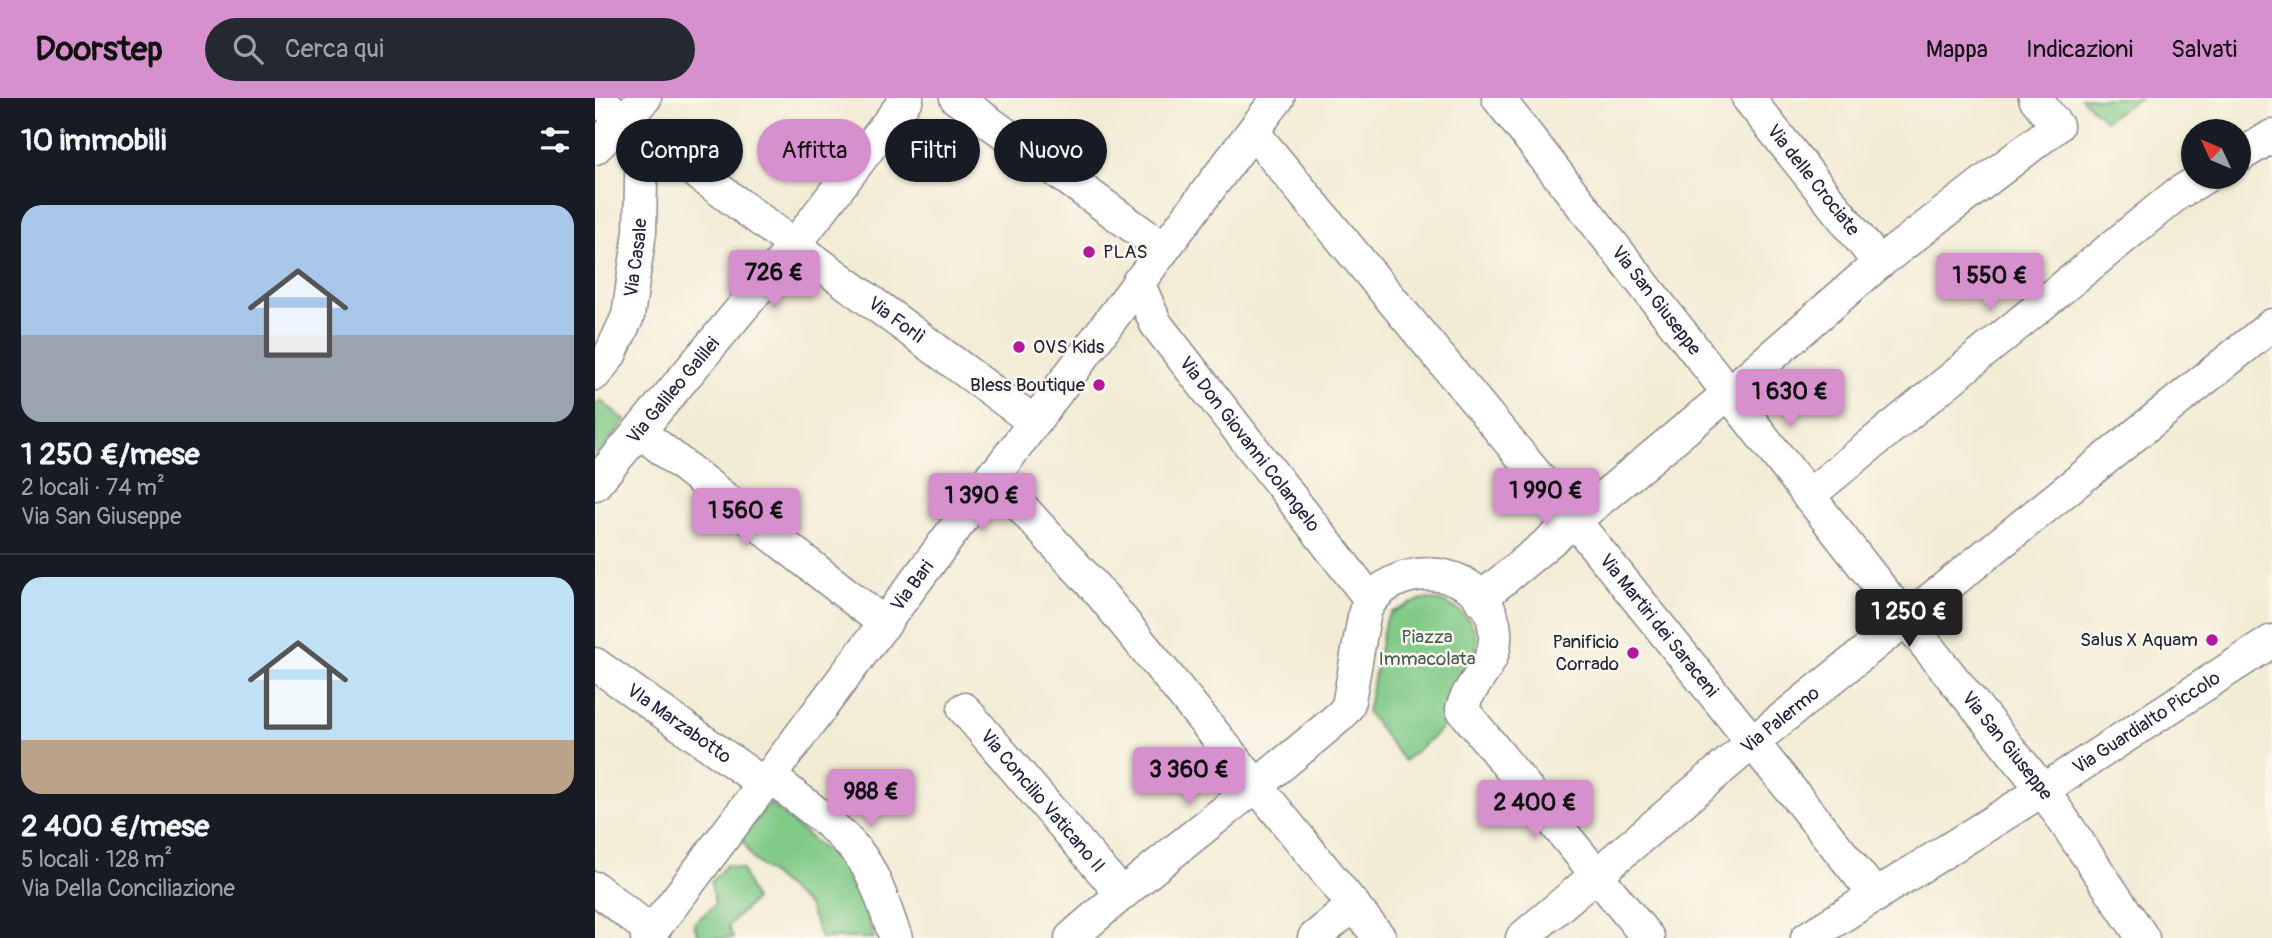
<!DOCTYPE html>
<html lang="it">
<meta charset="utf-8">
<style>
:root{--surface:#171b24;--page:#242831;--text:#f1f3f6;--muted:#9ea1a6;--line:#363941;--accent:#d690ce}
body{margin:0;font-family:Pangolin,sans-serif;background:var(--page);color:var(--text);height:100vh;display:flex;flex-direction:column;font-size:26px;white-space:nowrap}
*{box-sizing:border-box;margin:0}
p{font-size:23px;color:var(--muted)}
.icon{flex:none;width:38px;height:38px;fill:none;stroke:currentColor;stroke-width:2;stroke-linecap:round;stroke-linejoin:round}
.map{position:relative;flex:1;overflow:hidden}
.panel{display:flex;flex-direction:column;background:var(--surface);width:595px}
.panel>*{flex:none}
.guide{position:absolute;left:21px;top:21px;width:665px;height:63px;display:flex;gap:14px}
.needle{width:46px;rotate:314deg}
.buttons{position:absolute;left:1586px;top:21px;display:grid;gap:14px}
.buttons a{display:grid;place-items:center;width:70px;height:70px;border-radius:50%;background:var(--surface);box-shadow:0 2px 5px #0004;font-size:35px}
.price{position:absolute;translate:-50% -60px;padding:0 16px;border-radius:7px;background:var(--accent);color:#111;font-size:23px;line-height:46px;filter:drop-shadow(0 2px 4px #0008)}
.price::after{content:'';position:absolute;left:50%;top:42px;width:21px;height:16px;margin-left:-10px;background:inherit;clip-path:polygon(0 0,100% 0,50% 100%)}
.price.on{background:#222;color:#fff}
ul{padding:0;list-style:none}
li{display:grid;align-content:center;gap:14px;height:371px;padding:0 21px}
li+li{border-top:2px solid var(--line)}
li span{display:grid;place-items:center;height:217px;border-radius:21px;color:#555}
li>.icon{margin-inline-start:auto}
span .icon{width:126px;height:126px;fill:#fffc;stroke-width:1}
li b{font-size:30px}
h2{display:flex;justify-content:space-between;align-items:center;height:84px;padding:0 21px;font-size:30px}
.chip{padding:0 24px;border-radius:32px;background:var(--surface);box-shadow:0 2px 5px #0004;font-size:24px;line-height:63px}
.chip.on{background:var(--accent);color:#111}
header{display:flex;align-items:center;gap:42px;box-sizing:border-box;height:98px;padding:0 35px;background:var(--accent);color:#111}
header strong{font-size:33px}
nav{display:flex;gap:38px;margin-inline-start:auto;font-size:24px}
.search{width:490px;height:63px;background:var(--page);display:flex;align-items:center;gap:18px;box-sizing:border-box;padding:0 24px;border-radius:38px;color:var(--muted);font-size:26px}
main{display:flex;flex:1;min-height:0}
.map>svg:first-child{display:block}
.green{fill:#81ca87;stroke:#527661;stroke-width:2}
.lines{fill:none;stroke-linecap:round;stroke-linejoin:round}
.minor-casing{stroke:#8a8788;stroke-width:35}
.minor{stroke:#fff;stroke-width:32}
.poi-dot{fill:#b5179e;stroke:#fbf7ec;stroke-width:2.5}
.labels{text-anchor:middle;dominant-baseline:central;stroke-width:5;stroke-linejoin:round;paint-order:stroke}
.street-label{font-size:19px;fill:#22223b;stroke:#fbf7ec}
.poi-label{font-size:19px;fill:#22223b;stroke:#fbf7ec;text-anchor:end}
.park-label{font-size:19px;fill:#435d56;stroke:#fbf7ec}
</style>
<header>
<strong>Doorstep</strong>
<div class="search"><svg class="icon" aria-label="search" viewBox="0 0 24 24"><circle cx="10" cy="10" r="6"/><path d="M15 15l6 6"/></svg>Cerca qui</div>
<nav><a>Mappa</a><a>Indicazioni</a><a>Salvati</a></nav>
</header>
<main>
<section class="panel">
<h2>10 immobili<svg class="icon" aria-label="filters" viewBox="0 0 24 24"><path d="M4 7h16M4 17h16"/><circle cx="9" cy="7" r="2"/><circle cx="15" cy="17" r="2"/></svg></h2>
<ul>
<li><span style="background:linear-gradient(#a9c7e8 60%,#9aa5b1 0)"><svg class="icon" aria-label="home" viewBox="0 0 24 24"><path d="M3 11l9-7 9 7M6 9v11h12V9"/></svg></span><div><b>1 250 €/mese</b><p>2 locali · 74 m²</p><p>Via San Giuseppe</p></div></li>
<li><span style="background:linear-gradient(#bfe0f5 75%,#b9a48a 0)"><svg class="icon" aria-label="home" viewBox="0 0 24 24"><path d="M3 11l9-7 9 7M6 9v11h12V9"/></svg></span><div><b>2 400 €/mese</b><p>5 locali · 128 m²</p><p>Via Della Conciliazione</p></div></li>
</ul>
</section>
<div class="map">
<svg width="1677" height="840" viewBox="0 0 1677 840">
<rect width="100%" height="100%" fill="#fbf7ec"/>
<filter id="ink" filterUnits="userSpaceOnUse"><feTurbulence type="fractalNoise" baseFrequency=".0143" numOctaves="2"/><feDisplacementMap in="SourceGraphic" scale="14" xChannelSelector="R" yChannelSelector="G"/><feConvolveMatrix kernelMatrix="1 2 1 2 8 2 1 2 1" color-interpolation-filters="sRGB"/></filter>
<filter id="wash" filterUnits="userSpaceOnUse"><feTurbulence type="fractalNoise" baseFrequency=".00686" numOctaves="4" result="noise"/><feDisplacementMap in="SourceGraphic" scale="28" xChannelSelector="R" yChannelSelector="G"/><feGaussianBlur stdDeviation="1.57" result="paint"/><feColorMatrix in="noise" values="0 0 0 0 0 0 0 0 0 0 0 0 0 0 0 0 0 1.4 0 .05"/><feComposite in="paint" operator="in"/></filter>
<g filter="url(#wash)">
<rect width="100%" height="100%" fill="#f3ecd5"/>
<path class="green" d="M 1486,0 L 1545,0 L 1510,22 Z
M 5,302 L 31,323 L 0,361 L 0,308 Z
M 827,501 C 858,501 892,525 879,559 C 874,574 859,586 856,595 C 852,606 853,622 846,631 C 835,643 821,652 809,663 L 772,614 L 790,524 L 797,514 Z
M 175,705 L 259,778 L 279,840 L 226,840 L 214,809 L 157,760 L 146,739 Z
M 131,767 L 147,771 L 159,802 L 133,828 L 138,840 L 103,840 L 99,825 L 120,807 L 116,784 Z"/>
</g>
<g filter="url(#ink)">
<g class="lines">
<defs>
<g id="minor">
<path id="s1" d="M 0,0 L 438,323"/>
<path d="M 361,0 L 569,151"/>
<path id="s2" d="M 903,0 L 1310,521 L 1448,692 L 1548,840"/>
<path id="s3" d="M 1153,0 L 1284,165"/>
<path id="s4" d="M 658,34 L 979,422 L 1281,798"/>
<path d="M 0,50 L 50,0"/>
<path d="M 1643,59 L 1677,38"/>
<path id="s5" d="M 543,184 L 561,226 L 775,501"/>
<path id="s6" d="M 0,276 L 15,257 L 33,218 L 45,134 L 47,33"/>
<path d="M 44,333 L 290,526"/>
<path d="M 397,377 L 506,496 L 785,840"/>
<path id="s7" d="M 0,386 L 199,148 L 312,0"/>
<path d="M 1213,398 L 1582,96 L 1610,79"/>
<path d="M 885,501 L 1134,295 L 1284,165 L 1462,28 L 1440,0"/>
<path id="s8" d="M 0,566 L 169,686"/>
<path id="s9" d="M 369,611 L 526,795"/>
<path d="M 175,678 C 205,703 240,726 264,756 C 282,780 290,812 301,840"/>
<path d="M 0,790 L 57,834"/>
<path id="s10" d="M 52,840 C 265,562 471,278 683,0"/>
<path d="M 476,840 C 563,762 658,694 746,617 L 753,608 L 770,513 C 796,457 894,466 900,533 C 903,569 874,583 867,611 L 1053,840"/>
<path d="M 719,840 L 759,807"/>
<path id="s11" d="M 927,840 L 1159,643 L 1677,227"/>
<path id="s12" d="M 1212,840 L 1448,692 L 1677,543"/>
</g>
</defs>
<use href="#minor" class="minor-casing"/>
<use href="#minor" class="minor"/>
</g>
</g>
<g class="poi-dot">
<circle cx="494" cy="154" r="7"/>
<circle cx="424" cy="249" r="7"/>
<circle cx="504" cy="287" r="7"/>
<circle cx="1617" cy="542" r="7"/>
<circle cx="1038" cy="555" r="7"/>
</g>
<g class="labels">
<g class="street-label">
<text stroke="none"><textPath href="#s3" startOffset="105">Via delle Crociate</textPath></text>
<text stroke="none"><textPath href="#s6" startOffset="126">Via Casale</textPath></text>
<text stroke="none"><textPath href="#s2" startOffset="257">Via San Giuseppe</textPath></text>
<text stroke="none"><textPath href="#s1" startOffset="374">Via Forlì</textPath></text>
<text stroke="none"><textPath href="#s7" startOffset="122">Via Galileo Galilei</textPath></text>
<text stroke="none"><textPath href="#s5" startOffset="198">Via Don Giovanni Colangelo</textPath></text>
<text stroke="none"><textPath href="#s10" startOffset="441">Via Bari</textPath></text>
<text stroke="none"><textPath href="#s4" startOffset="639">Via Martiri dei Saraceni</textPath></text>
<text stroke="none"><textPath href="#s11" startOffset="338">Via Palermo</textPath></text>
<text stroke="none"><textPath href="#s12" startOffset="402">Via Guardialto Piccolo</textPath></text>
<text stroke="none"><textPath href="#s8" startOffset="103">VIa Marzabotto</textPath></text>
<text stroke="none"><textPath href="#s2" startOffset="824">Via San Giuseppe</textPath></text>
<text stroke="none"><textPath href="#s9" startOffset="121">Via Concilio Vaticano II</textPath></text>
</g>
<g class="poi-label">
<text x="508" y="154" text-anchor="start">PLAS</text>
<text x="438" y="249" text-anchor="start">OVS Kids</text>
<text x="490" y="287">Bless Boutique</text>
<text x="1603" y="542">Salus X Aquam</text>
<text x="1024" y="544">Panificio<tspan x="1024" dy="22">Corrado</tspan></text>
</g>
<g class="park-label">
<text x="832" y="539">Piazza<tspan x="832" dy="22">Immacolata</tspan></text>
</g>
</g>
</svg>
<div class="buttons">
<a><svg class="needle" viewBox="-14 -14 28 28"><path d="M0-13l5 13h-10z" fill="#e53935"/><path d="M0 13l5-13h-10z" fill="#9ea1a6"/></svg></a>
</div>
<b class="price" style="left:179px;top:212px">726 €</b>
<b class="price" style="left:1395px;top:215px">1 550 €</b>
<b class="price" style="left:1195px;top:331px">1 630 €</b>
<b class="price" style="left:951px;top:430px">1 990 €</b>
<b class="price" style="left:387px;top:435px">1 390 €</b>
<b class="price" style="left:151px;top:450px">1 560 €</b>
<b class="price on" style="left:1314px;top:551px">1 250 €</b>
<b class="price" style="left:594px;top:709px">3 360 €</b>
<b class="price" style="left:276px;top:731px">988 €</b>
<b class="price" style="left:940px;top:742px">2 400 €</b>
<div class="guide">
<a class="chip">Compra</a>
<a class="chip on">Affitta</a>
<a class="chip">Filtri</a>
<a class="chip">Nuovo</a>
</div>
</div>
</main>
